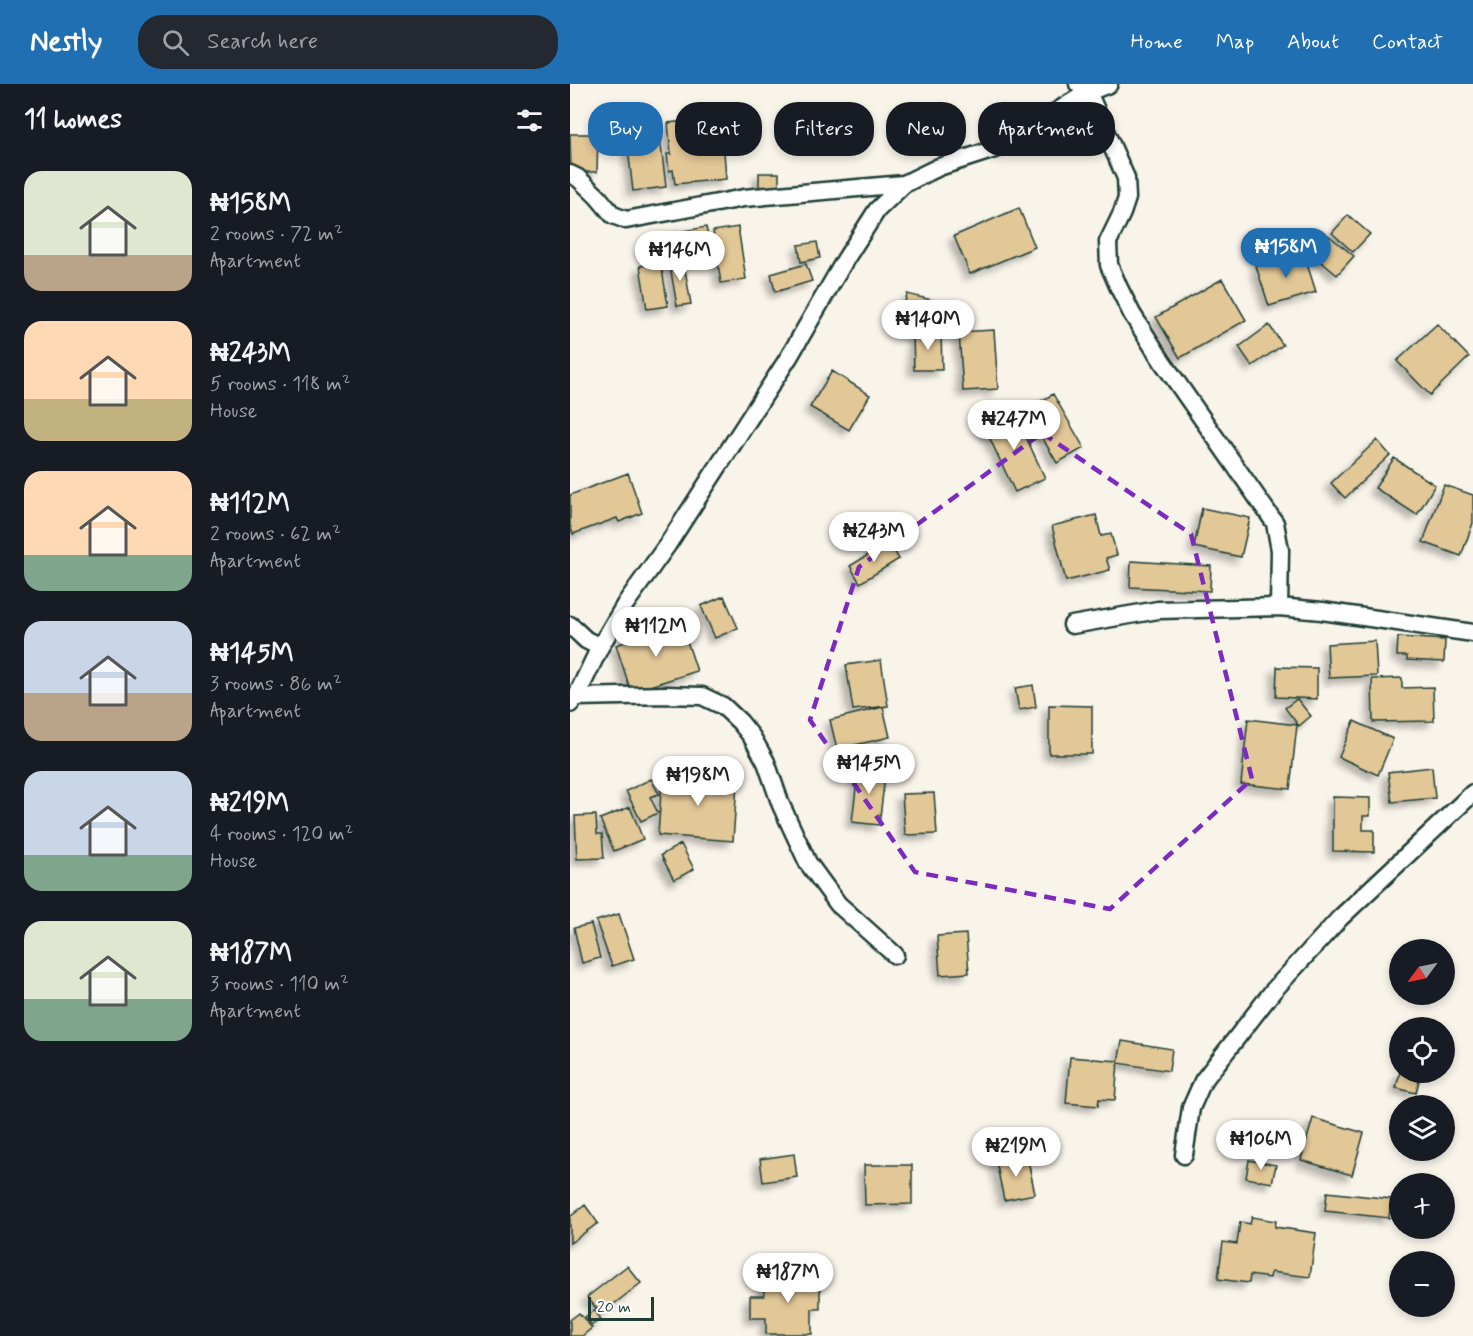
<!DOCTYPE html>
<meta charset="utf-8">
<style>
:root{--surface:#171b24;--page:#242831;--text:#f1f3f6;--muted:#9ea1a6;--accent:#1f6fb2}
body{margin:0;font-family:Mynerve,sans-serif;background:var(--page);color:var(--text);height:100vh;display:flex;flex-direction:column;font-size:22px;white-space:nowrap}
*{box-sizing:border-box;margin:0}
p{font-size:20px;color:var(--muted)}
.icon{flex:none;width:33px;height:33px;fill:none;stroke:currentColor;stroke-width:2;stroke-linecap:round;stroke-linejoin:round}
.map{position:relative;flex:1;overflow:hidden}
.sheet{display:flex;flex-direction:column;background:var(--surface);width:570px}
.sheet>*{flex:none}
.hud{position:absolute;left:18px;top:18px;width:570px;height:54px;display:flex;gap:12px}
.needle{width:39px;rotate:237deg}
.tools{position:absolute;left:819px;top:855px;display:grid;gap:12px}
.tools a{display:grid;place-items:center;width:66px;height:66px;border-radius:50%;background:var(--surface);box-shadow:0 3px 9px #0003;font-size:30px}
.scale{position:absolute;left:18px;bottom:15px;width:66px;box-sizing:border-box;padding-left:6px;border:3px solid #1f3d34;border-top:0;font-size:16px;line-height:21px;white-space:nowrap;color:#1f3d34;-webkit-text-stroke:4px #fff;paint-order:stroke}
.price{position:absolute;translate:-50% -51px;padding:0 14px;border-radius:21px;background:#fff;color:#222;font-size:20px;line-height:39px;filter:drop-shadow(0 2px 3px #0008)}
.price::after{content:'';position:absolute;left:50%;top:36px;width:18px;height:14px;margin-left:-9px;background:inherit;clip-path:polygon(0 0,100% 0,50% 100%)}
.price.selected{background:var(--accent);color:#fff}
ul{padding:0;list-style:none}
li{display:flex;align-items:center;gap:18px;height:150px;padding:0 24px}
li span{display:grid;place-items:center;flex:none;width:168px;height:120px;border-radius:18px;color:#555}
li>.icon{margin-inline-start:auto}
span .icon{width:72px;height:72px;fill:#fffc;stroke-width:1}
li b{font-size:26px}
h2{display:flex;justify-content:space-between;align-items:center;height:72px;padding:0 24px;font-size:26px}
.pill{padding:0 21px;border-radius:24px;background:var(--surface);box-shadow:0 3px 9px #0003;font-size:21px;line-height:54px}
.pill.selected{background:var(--accent);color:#fff}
header{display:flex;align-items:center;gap:36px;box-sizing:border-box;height:84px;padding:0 30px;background:var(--accent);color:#fff}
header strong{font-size:28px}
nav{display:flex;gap:33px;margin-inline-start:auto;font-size:21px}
.search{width:420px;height:54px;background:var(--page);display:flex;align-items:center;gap:15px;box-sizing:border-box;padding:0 21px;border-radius:24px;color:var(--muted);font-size:22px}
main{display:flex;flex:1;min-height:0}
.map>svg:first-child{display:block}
.building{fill:#e2c797;stroke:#1f3d34;stroke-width:1.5;filter:url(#shadow)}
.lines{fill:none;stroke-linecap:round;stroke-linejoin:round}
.minor-casing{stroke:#1f3d34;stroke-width:21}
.minor{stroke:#fff;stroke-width:16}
.marked{fill:none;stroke:#7b2cbf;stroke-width:4.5;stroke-dasharray:12 8;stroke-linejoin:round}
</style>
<header>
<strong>Nestly</strong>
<div class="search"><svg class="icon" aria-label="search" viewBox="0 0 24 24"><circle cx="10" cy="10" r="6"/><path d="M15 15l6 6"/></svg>Search here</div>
<nav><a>Home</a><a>Map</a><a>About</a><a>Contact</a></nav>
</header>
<main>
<section class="sheet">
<h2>11 homes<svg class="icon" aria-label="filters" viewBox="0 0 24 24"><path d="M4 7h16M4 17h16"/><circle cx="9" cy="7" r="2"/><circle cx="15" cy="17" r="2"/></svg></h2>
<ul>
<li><span style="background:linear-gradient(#dfe7d0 70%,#b9a48a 0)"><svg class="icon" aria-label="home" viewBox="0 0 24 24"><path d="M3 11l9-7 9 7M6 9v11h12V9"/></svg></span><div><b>₦158M</b><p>2 rooms · 72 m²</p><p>Apartment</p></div></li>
<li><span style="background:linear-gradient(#ffd9b3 65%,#c2b280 0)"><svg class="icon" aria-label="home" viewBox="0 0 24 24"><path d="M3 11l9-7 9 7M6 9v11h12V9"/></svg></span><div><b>₦243M</b><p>5 rooms · 118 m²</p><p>House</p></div></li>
<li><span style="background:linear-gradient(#ffd9b3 70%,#7fa58c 0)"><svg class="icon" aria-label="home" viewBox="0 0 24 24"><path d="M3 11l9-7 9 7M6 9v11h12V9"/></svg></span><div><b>₦112M</b><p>2 rooms · 62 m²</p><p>Apartment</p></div></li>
<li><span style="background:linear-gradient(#c9d6e8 60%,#b9a48a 0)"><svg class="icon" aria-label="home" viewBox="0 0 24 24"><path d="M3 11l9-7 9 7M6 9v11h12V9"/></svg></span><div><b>₦145M</b><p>3 rooms · 86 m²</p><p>Apartment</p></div></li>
<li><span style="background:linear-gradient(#c9d6e8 70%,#7fa58c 0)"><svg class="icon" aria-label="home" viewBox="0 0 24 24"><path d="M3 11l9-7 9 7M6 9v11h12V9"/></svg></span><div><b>₦219M</b><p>4 rooms · 120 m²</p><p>House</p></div></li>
<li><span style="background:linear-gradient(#dfe7d0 65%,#7fa58c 0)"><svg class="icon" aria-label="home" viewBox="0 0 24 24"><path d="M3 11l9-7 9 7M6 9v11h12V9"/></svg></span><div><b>₦187M</b><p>3 rooms · 110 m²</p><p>Apartment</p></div></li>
</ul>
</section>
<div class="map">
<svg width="903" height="1252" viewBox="0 0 903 1252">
<defs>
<filter id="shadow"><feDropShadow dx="-5.5" dy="5.5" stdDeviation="3" flood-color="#0004"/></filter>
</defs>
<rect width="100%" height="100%" fill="#f9f4ea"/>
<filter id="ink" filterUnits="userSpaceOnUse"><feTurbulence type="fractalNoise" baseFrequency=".0167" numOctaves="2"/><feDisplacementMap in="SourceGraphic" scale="12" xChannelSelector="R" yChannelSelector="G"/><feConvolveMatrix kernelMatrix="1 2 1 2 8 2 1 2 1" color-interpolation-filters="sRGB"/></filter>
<g filter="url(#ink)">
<path class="building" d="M 161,32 L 164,59 L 146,60 L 147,68 L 154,67 L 156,95 L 105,100 L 103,86 L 99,87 L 97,70 L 101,70 L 98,39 Z
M 88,36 L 96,103 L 63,107 L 55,39 Z
M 0,50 L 28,50 L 27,88 L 1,88 Z
M 189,89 L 209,89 L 209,104 L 189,105 Z
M 449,124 L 465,163 L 400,190 L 384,152 Z
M 778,131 L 800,150 L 783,168 L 762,149 Z
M 136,143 L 140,162 L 111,167 L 107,148 Z
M 168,143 L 176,195 L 151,199 L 143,147 Z
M 758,151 L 784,172 L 767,191 L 742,170 Z
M 247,158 L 250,174 L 231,178 L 228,161 Z
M 733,167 L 746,208 L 699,222 L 686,182 Z
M 113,174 L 121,220 L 107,222 L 99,176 Z
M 91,179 L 98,222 L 77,225 L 70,182 Z
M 236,180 L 242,197 L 205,208 L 201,190 Z
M 652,195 L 676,236 L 610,274 L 586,233 Z
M 337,210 L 374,219 L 367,247 L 330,238 Z
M 867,240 L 899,273 L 860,311 L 827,277 Z
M 699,241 L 713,261 L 682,282 L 669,263 Z
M 424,246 L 428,305 L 393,307 L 389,248 Z
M 371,247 L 372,286 L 344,286 L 343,248 Z
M 262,287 L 300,311 L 279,346 L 240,323 Z
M 483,310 L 514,364 L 487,379 L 456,326 Z
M 436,327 L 442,339 L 448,336 L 475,394 L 445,408 L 412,338 Z
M 807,356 L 820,371 L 775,414 L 761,399 Z
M 824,374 L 865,401 L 847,431 L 805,404 Z
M 58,389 L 72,429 L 49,438 L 47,434 L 3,450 L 0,441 L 0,411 Z
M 874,401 L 903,411 L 903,439 L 891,472 L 853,458 Z
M 632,424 L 680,434 L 671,473 L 624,463 Z
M 526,431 L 531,452 L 541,450 L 547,471 L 536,474 L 540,486 L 496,497 L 482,442 Z
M 319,458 L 329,475 L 290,499 L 280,482 Z
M 561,477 L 641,482 L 640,507 L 560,503 Z
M 154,512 L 168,544 L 145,554 L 131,522 Z
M 111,539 L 127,587 L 61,608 L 46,561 Z
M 828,553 L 875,556 L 874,578 L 837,576 L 837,572 L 827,572 Z
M 805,557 L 807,592 L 759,594 L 757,560 Z
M 311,576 L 318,622 L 283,626 L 276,581 Z
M 707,583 L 747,584 L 747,615 L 706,613 Z
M 832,594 L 832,604 L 863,603 L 864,637 L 803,638 L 802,595 Z
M 463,601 L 466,623 L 449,626 L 445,604 Z
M 727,615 L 741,632 L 729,642 L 715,624 Z
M 479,621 L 522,622 L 522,670 L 479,670 Z
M 313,623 L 320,653 L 267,665 L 260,636 Z
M 678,635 L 727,641 L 720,705 L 671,700 Z
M 784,637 L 823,655 L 808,691 L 769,673 Z
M 289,680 L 316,684 L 309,741 L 282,738 Z
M 862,683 L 865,714 L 822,718 L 818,688 Z
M 116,687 L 150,690 L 149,698 L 167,700 L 163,757 L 88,751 L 92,694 L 115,696 Z
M 81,695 L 89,710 L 80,713 L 88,729 L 71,737 L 56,707 Z
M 364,709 L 367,750 L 335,751 L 332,710 Z
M 763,713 L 800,714 L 800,732 L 793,732 L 793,746 L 804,746 L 804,768 L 763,767 Z
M 60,723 L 73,755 L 44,767 L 30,735 Z
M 26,731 L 27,750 L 32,750 L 34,774 L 7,775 L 5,732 Z
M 111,760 L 124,785 L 104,796 L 91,771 Z
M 49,830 L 64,875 L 42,882 L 26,837 Z
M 21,840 L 30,874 L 12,879 L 4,844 Z
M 396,850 L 399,889 L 370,891 L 367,852 Z
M 552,957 L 602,965 L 599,987 L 548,979 Z
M 500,973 L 548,977 L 545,1016 L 529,1015 L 528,1022 L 496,1019 Z
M 830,988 L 851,988 L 846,1009 L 826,1004 Z
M 743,1034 L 794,1049 L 782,1091 L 731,1076 Z
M 224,1070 L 227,1093 L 193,1098 L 190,1075 Z
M 457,1071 L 465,1110 L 434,1116 L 426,1077 Z
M 679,1076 L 706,1081 L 702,1099 L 676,1094 Z
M 294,1081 L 342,1081 L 342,1120 L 295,1121 Z
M 757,1108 L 821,1115 L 819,1134 L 755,1127 Z
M 15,1121 L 28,1139 L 0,1159 L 0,1133 Z
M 682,1133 L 706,1137 L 705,1143 L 746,1149 L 740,1193 L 701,1188 L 700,1194 L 680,1191 L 679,1199 L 648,1195 L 653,1158 L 667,1160 L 670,1138 L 680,1140 Z
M 57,1182 L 71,1199 L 31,1230 L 17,1213 Z
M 194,1191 L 250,1191 L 250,1225 L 242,1225 L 242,1250 L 196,1250 L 196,1234 L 180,1234 L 180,1212 L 194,1212 Z
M 24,1226 L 31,1235 L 22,1241 L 15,1233 Z
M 9,1229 L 22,1244 L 12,1252 L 0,1252 L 0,1236 Z"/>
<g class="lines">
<defs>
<path id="minor" d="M 508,0 L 518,8 L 556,94 L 557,114 L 552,129 L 538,158 L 539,181 L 549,204 L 562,230 L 592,277 L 705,439 L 710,466 L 709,523
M 0,90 L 8,94 L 27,112 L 43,131 L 56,136 L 174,114 L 334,100
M 0,541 L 16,556 L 30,563
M 502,541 L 588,526 L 709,523 L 752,527 L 903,549
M 6,613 L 97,611 L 132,612 L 153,622 L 170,638 L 182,653 L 196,678 L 211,721 L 238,779 L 268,820 L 325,871
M 0,620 L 6,613 L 30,563 L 56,519 L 98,460 L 219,273 L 275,176 L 307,126 L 334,100 L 369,83 L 428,64 L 518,8 L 539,0
M 614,1071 L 621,1024 L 633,997 L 703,907 L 770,834 L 903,709"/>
</defs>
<use href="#minor" class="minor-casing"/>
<use href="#minor" class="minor"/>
</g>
</g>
<path class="marked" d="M 472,349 L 621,450 L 682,695 L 540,825 L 345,788 L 240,636 L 289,483 Z"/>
</svg>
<div class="tools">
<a><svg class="needle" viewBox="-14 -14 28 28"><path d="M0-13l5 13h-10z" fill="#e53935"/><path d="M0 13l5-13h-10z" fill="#9ea1a6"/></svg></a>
<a><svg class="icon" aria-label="locate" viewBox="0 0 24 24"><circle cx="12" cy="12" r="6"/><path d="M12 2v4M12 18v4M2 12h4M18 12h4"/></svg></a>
<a><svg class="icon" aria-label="layers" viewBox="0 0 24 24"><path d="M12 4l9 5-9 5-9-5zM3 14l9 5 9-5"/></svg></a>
<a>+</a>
<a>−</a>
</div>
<div class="scale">20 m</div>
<b class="price selected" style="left:716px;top:195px">₦158M</b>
<b class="price" style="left:110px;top:198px">₦146M</b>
<b class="price" style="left:358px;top:267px">₦140M</b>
<b class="price" style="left:444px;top:367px">₦247M</b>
<b class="price" style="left:304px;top:479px">₦243M</b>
<b class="price" style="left:86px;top:574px">₦112M</b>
<b class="price" style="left:299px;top:711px">₦145M</b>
<b class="price" style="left:128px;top:723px">₦198M</b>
<b class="price" style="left:691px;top:1087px">₦106M</b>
<b class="price" style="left:446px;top:1094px">₦219M</b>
<b class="price" style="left:218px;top:1220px">₦187M</b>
<div class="hud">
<a class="pill selected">Buy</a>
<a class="pill">Rent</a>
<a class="pill">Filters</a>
<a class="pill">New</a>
<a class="pill">Apartment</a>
</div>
</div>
</main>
